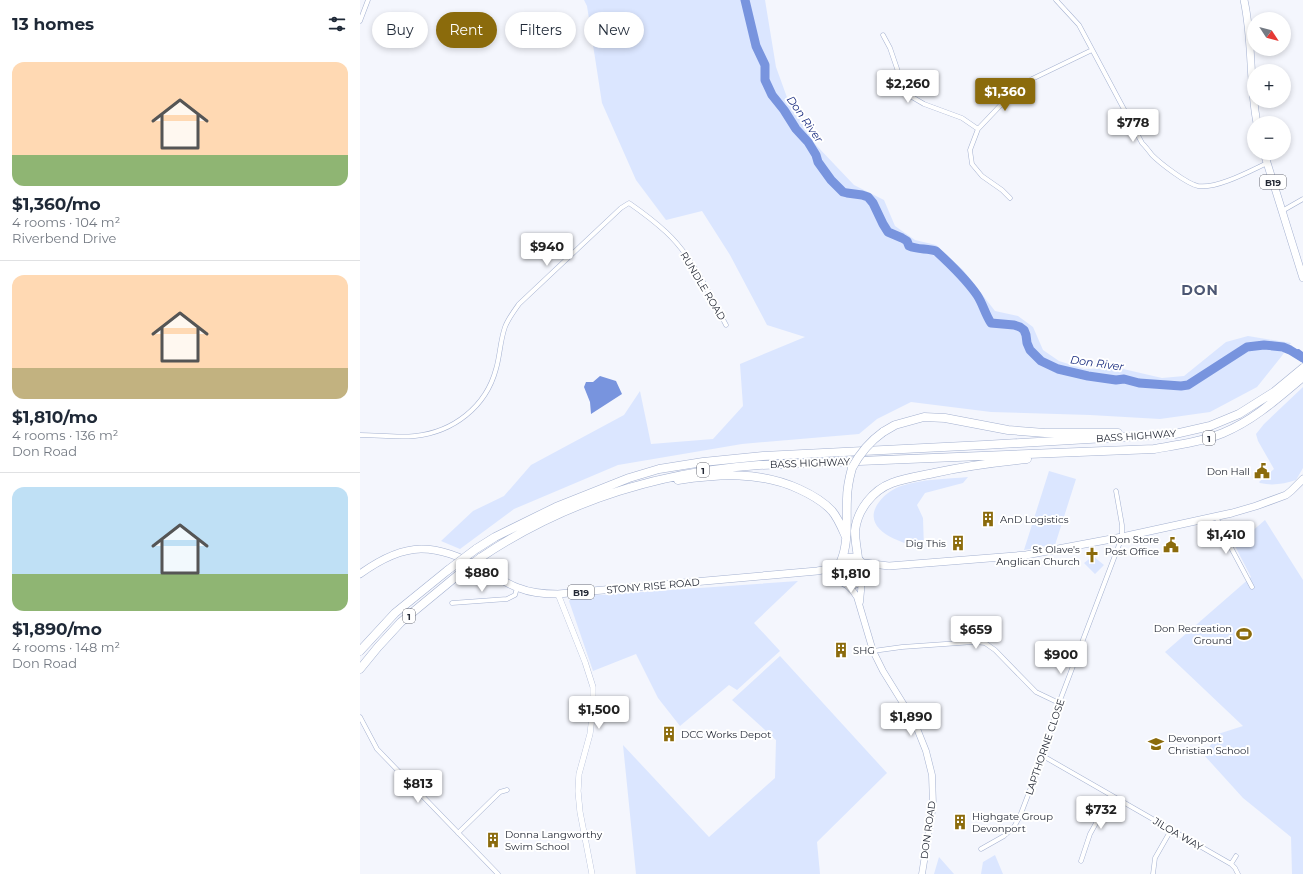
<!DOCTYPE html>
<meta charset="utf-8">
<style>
:root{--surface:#fff;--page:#f6f6f7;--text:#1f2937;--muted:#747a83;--line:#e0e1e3;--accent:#8b6b0c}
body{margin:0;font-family:Montserrat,sans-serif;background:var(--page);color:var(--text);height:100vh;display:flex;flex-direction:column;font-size:15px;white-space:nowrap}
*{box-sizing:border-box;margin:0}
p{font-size:13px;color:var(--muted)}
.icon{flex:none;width:22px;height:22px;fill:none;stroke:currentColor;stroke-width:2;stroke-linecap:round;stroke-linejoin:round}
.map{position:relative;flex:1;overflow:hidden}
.sheet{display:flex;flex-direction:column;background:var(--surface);width:360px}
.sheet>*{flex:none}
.hud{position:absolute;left:12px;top:12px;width:380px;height:36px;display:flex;gap:8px}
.needle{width:26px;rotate:126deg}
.fabs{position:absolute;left:887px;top:12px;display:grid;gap:8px}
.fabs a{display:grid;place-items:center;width:44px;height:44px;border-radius:50%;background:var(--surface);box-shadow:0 2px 6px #0003;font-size:20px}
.price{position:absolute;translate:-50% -34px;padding:0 9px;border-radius:4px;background:#fff;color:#222;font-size:13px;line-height:26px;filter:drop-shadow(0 1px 2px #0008)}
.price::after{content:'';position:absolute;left:50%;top:24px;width:12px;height:9px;margin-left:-6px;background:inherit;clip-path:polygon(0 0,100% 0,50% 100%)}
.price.selected{background:var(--accent);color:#fff}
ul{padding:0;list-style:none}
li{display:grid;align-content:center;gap:8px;height:212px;padding:0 12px}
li+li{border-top:1px solid var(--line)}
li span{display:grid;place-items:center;height:124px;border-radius:12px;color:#555}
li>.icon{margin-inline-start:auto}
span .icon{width:72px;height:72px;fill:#fffc;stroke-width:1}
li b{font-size:17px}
h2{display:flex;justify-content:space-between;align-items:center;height:48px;padding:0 12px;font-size:17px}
.pill{padding:0 14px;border-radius:18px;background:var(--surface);box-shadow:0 2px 6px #0003;font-size:14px;line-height:36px}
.pill.selected{background:var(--accent);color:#fff}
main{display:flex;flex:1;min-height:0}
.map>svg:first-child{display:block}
.green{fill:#dbe6ff}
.water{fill:#7894de}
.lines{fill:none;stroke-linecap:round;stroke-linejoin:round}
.river{stroke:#7894de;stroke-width:9}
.minor-casing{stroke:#a4b1d0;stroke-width:5}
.tertiary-casing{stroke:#a4b1d0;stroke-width:6}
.secondary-casing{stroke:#a4b1d0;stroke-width:7}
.primary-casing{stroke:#a4b1d0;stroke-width:8}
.motorway-casing{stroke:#a4b1d0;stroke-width:9}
.minor{stroke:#fff;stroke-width:4}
.tertiary{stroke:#fff;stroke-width:5.5}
.secondary{stroke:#fff;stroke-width:6}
.primary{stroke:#fff;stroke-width:7}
.motorway{stroke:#fff;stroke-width:8}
.motorway-bridge-casing{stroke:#a4b1d0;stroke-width:9;stroke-linecap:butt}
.motorway-bridge{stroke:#fff;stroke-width:8}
.labels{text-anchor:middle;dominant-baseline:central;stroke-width:4;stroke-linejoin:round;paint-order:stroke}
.shield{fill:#fff;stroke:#666972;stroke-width:1}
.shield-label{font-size:9px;font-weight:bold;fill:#242935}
.street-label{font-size:10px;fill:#242935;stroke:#fff}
.poi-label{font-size:10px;fill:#242935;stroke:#fff;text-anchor:start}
.water-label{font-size:11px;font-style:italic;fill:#14277c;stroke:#fff}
.district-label{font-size:14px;font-weight:bold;letter-spacing:1px;fill:#4c5773;stroke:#fff}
</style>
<main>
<section class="sheet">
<h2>13 homes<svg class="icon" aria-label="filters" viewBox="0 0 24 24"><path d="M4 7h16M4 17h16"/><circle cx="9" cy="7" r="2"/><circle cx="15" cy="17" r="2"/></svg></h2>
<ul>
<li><span style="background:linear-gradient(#ffd9b3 75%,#8fb573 0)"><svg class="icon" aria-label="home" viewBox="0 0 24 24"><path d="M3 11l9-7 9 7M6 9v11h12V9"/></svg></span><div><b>$1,360/mo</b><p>4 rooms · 104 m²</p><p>Riverbend Drive</p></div></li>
<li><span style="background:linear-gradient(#ffd9b3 75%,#c2b280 0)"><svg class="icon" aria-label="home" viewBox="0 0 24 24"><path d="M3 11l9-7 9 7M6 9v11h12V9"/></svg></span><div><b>$1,810/mo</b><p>4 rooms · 136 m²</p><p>Don Road</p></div></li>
<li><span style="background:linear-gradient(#bfe0f5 70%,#8fb573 0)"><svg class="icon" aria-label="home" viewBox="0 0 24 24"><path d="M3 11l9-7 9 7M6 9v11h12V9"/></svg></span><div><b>$1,890/mo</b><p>4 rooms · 148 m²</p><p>Don Road</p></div></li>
</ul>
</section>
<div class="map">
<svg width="943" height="874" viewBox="0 0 943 874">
<rect width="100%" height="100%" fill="#f4f6fd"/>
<path class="green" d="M 224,0 L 405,0 L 416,67 L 429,103 L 455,144 L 494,185 L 524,200 L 535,226 L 555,240 L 576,245 L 603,270 L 635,311 L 658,316 L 673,327 L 683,350 L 699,361 L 724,369 L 759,368 L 802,378 L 824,376 L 866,342 L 888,336 L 931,343 L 921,357 L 897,387 L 850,412 L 800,419 L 730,415 L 631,412 L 551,402 L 517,419 L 499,434 L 382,444 L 258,465 L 154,509 L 100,549 L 81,541 L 113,511 L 144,496 L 171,465 L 264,415 L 280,391 L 291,444 L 353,439 L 383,406 L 380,364 L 445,337 L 407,325 L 370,255 L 342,211 L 306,220 L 276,180 L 242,103 L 227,6 Z
M 943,387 L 943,468 L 936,480 C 924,484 912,486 900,483 L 899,482 L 914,469 L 898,441 L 896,434 L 904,424 Z
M 689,471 L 716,479 L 695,545 L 664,550 Z
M 608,477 L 603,483 L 565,493 L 557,505 L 563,518 L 564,549 C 546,544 501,532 517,505 C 523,496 530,490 541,486 C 562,479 586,479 608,477 Z
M 905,520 L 943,580 L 943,874 L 932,874 L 931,837 L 883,798 L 844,755 L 858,734 L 883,726 L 805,652 L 891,577 L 875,546 Z
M 733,556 L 744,565 L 735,574 L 724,563 Z
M 438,581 L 394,623 L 420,651 L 377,690 L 369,685 L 320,726 L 298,698 L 276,654 L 233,671 L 209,601 L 211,597 Z
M 420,656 L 527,773 L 457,842 L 460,874 L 276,874 L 263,745 L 349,837 L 415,778 L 416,740 L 372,700 Z
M 635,855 L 643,874 L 621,874 L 623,862 Z
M 579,857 L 594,874 L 574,874 Z"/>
<path class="water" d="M 939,349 L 943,352 L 943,363 L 933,356 L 930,350 Z
M 240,376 L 256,381 L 262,394 L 231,414 L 230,402 L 224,387 L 226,382 L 233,382 Z"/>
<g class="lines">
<path class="river" d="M 385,0 L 396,46 L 405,65 L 405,80 L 412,95 L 424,110 L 436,129 L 448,142 L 456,155 L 458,162 L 471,180 L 483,192 L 487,193 L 502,195 L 508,197 L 513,203 L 523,224 L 528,232 L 542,238 L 547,241 L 549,246 C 558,250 567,248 576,251 C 588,262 608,282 617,295 C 623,304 625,314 631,323 L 654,325 L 660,327 L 664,330 L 666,335 L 667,343 L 670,350 L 681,361 L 698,369 L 728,376 L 756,380 L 764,379 L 779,383 L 821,386 L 828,385 L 887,347 L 904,345 L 923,347 L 930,350 L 943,358"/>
<defs>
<path id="minor" d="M 696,0 L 719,25 L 782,143 C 786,147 789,151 792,155 C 800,163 827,184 838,186 C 857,189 890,171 907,163
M 0,21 L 8,0
M 523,35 L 530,48 L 543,86 L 552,97 L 564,104 L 602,118 L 618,129
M 650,198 L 642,190 L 622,176 L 612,164 L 610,150 L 618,129 L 655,90 L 672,79 L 732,50
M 922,211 L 943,199
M 0,435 C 18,435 37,438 55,436 C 93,432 126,407 136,369 C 140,356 140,341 145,327 C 148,319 154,311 159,304 L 261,208 L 269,203 C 282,212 294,221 306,232 C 332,256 349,293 366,325
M 856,516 L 861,529 L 892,587
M 92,603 L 147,599 L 155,595 L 157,588
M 513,651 L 542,647 L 614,642 L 625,643 L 635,650 L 676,692 L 699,703
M 0,717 L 17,749 L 138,874
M 683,756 L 871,864 L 875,868 L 878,874
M 98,833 L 140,792 L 147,790
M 621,849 L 644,836 L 654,827 L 660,816 L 683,756 L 699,703 L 762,537 L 762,525 L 756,491
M 721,861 L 730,834 L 751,796
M 871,864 L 876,856
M 793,874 L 795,858 L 811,830"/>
<path id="tertiary" d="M 198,594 L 225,662 L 233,687 L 233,708 L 230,734 L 219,774 L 218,791 L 220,812 L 232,874"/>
<path id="secondary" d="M 486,584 L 493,591 L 497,597 L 513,651 L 523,671 L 554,721 L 566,751 L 572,775 L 573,805 L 562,874
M 500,602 L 502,580"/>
<path id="primary" d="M 884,0 C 893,40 889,82 897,123
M 904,153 L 943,278
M477 571a14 14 0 1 1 28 0a14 14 0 1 1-28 0Z
M 504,563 L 529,566 L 666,555 L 762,537 L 872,513 L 896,506 L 926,495 L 931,491 L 943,479
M 0,574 C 47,540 74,543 124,569 C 135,575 146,584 159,588 C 171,593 184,594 198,594 L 457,571 L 468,569 L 479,564"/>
<path id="motorway" d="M 523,432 L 535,425 L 564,417 L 585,418 L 648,430 L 685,433 L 758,433
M 318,480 C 359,474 400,471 439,489 C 450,494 463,501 472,511 C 478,518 482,528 486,537
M 116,549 L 135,537 L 196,507 L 269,478 L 299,469 L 343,462 L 403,456 L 624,445 L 815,434 L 850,426 L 879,414 L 914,392 L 943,368
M 120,558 C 203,502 298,472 399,465 L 794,449 C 817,445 841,442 863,433 C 894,420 918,398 943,377
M 498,558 C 497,549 495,540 495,531 C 497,510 513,490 532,483 C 545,478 560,476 574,473 C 605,466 636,462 667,459
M 481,561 C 489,542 486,520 487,499 C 487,488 489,479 492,468
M 0,651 L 35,613 L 88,570
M 0,669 L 18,647 L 41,622 L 104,570"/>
</defs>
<use href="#minor" class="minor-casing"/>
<use href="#tertiary" class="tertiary-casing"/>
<use href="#secondary" class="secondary-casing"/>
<use href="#primary" class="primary-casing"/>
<use href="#motorway" class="motorway-casing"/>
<use href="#minor" class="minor"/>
<use href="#tertiary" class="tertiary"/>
<use href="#secondary" class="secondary"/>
<use href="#primary" class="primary"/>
<use href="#motorway" class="motorway"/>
<defs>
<path id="motorway-bridge" d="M 492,468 C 500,453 509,442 523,432
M 88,570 L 116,549
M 104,570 L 120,558"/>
</defs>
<use href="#motorway-bridge" class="motorway-bridge-casing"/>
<use href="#motorway-bridge" class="motorway-bridge"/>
</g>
<defs>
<symbol id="civic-bare" viewBox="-9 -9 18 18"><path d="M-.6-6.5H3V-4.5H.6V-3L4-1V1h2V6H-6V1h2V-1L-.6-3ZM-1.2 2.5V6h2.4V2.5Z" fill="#8b6b0c" stroke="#fff" stroke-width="2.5" paint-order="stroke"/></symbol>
<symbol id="building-bare" viewBox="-9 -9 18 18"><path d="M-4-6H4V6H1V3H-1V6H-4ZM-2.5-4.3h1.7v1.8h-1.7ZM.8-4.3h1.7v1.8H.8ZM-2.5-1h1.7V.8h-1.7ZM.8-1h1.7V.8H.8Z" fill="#8b6b0c" stroke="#fff" stroke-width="2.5" paint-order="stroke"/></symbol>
<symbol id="church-bare" viewBox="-9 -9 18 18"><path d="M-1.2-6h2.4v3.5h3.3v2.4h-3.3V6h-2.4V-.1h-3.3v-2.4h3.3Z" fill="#8b6b0c" stroke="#fff" stroke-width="2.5" paint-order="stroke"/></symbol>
<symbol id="stadium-bare" viewBox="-9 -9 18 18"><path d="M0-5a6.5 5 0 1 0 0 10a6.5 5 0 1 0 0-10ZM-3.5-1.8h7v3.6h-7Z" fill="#8b6b0c" stroke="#fff" stroke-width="2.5" paint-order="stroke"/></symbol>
<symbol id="school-bare" viewBox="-9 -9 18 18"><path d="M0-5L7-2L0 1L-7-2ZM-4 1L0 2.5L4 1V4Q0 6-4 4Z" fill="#8b6b0c" stroke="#fff" stroke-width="2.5" paint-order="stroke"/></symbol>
</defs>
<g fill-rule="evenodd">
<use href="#civic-bare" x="891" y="460" width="22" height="22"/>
<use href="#building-bare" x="617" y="508" width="22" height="22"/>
<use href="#building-bare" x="587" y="532" width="22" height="22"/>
<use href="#civic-bare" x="800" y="534" width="22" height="22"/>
<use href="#church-bare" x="721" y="544" width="22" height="22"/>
<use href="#stadium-bare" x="873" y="623" width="22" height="22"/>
<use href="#building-bare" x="470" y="639" width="22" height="22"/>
<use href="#building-bare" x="298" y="723" width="22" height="22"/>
<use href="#school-bare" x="785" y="733" width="22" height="22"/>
<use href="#building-bare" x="589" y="811" width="22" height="22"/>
<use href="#building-bare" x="122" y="829" width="22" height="22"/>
</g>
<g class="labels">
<g class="shield">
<rect x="900" y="175" width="26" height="14" rx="3"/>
<rect x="843" y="431" width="12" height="14" rx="3"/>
<rect x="337" y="463" width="12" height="14" rx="3"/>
<rect x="208" y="585" width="26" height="14" rx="3"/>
<rect x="43" y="609" width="12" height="14" rx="3"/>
</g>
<g class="shield-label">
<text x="913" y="182">B19</text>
<text x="849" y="438">1</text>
<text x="343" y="470">1</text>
<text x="221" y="592">B19</text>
<text x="49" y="616">1</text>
</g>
<g class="street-label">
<text transform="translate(343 286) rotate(59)">RUNDLE ROAD</text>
<text transform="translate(776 436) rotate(-4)">BASS HIGHWAY</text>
<text transform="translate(450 463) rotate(-2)">BASS HIGHWAY</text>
<text transform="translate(293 586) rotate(-5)">STONY RISE ROAD</text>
<text transform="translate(685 747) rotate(-71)">LAPTHORNE CLOSE</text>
<text transform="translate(568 830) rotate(-82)">DON ROAD</text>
<text transform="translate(818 834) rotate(30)">JILOA WAY</text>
</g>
<g class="poi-label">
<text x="890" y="471" text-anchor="end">Don Hall</text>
<text x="640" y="519">AnD Logistics</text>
<text x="799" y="539" text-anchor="end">Don Store<tspan x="799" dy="12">Post Office</tspan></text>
<text x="586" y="543" text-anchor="end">Dig This</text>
<text x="720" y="549" text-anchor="end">St Olave's<tspan x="720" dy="12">Anglican Church</tspan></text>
<text x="872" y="628" text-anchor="end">Don Recreation<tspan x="872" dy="12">Ground</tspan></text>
<text x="493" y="650">SHG</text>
<text x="321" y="734">DCC Works Depot</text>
<text x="808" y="738">Devonport<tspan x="808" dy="12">Christian School</tspan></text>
<text x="612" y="816">Highgate Group<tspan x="612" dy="12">Devonport</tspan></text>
<text x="145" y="834">Donna Langworthy<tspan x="145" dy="12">Swim School</tspan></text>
</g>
<g class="water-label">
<text transform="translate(445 119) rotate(55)">Don River</text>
<text transform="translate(737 363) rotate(8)">Don River</text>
</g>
<g class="district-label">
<text x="840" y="290">DON</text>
</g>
</g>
</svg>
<div class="fabs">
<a><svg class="needle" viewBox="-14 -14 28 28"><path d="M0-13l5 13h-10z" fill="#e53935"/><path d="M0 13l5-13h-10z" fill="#747a83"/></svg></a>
<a>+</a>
<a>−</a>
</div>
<b class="price" style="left:548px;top:104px">$2,260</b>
<b class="price selected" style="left:645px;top:112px">$1,360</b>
<b class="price" style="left:773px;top:143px">$778</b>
<b class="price" style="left:187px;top:267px">$940</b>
<b class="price" style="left:866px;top:555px">$1,410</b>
<b class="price" style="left:122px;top:593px">$880</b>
<b class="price" style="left:491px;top:594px">$1,810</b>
<b class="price" style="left:616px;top:650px">$659</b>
<b class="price" style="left:701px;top:675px">$900</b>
<b class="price" style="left:239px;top:730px">$1,500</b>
<b class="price" style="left:551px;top:737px">$1,890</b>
<b class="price" style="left:58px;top:804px">$813</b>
<b class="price" style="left:741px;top:830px">$732</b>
<div class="hud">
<a class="pill">Buy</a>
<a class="pill selected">Rent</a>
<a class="pill">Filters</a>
<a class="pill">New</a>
</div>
</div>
</main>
